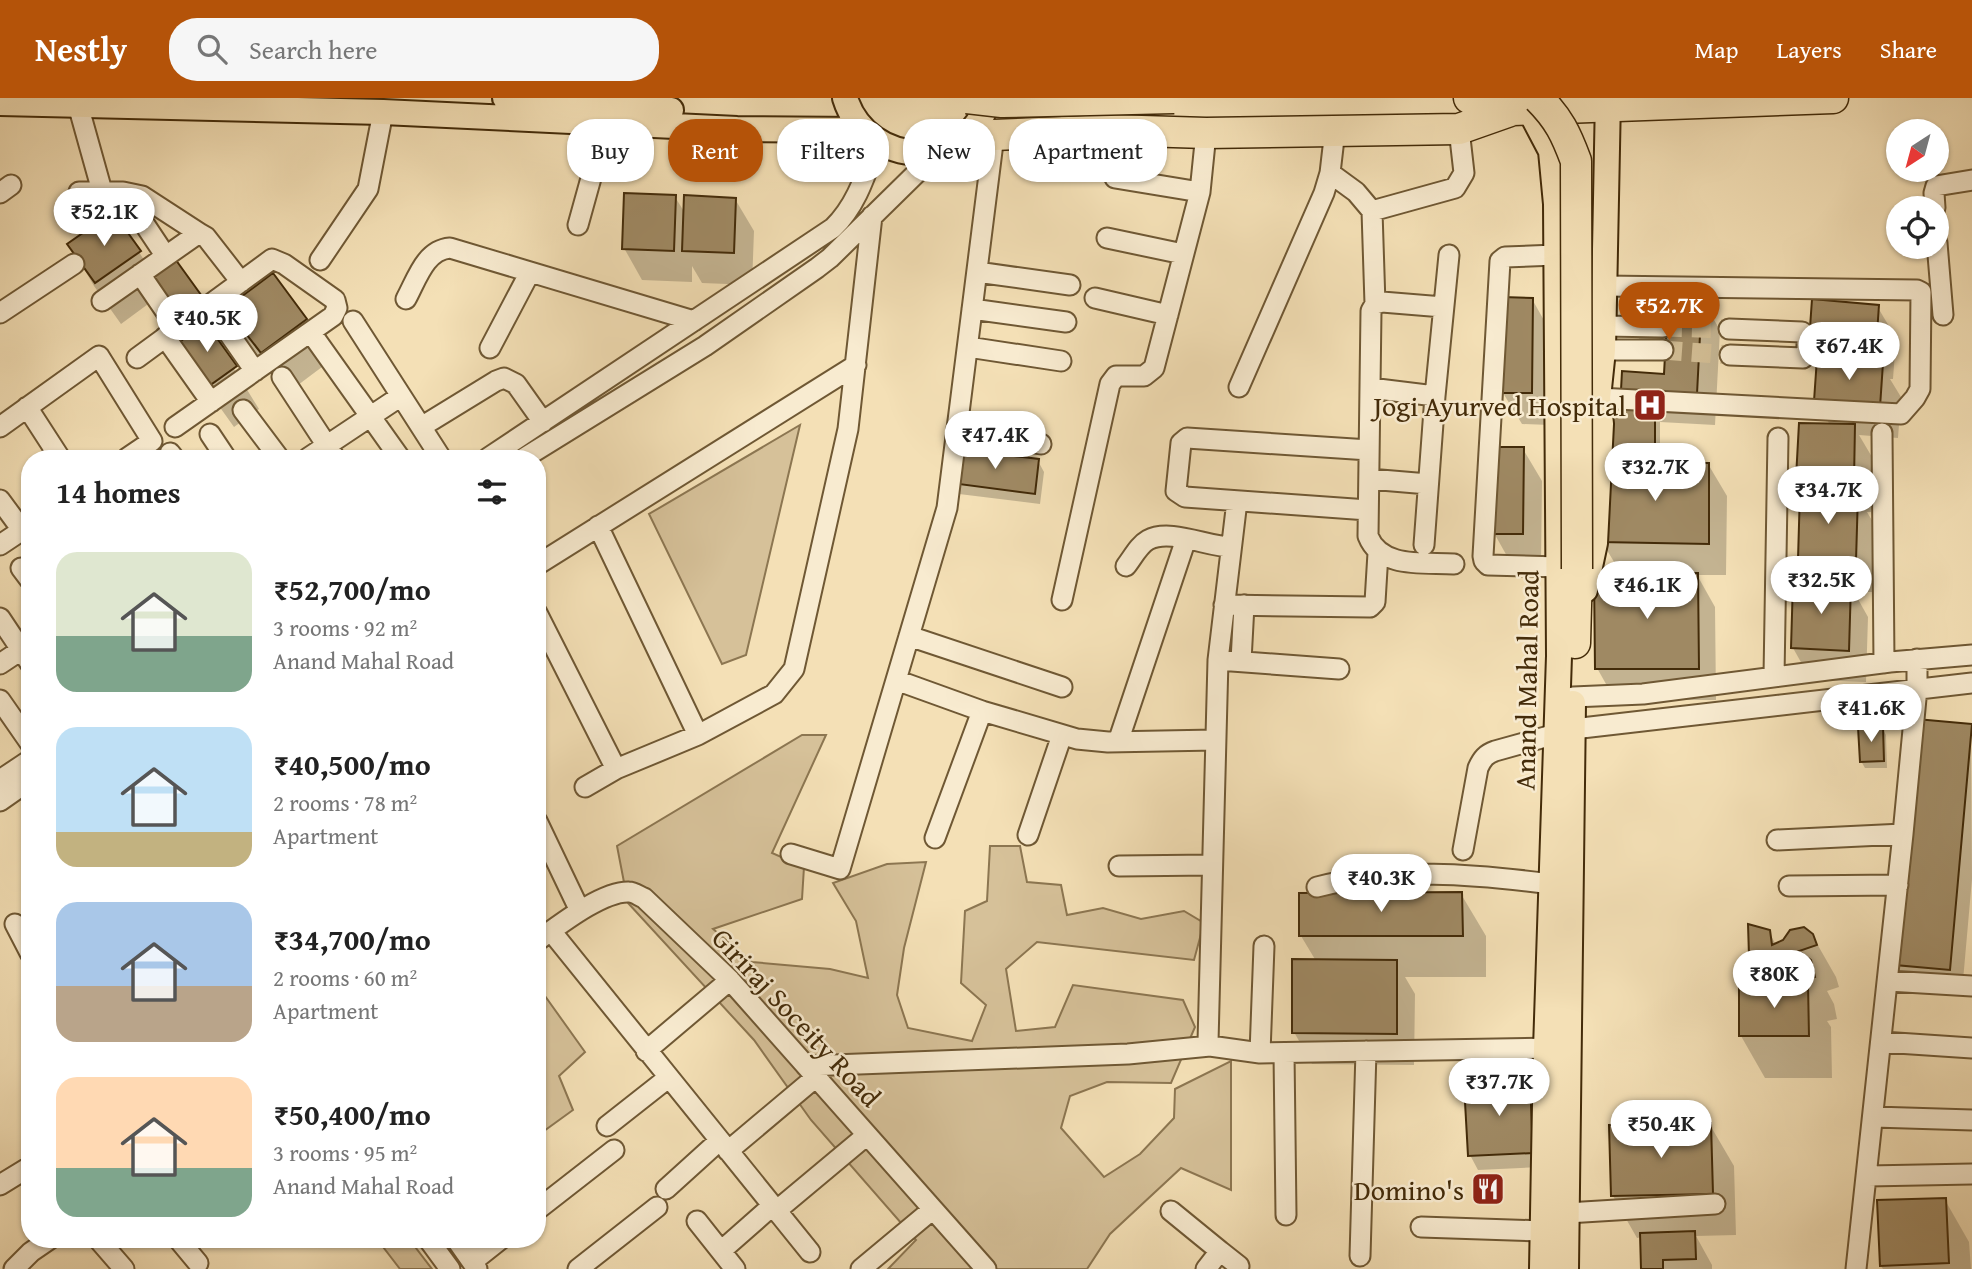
<!DOCTYPE html>
<meta charset="utf-8">
<style>
:root{--surface:#fff;--page:#f6f6f6;--text:#222;--muted:#767676;--accent:#b45309}
body{margin:0;font-family:"Gentium Book Plus",serif;background:var(--page);color:var(--text);height:100vh;display:flex;flex-direction:column;font-size:26px;white-space:nowrap}
*{box-sizing:border-box;margin:0}
p{font-size:23px;color:var(--muted)}
.icon{flex:none;width:38px;height:38px;fill:none;stroke:currentColor;stroke-width:2;stroke-linecap:round;stroke-linejoin:round}
.map{position:relative;flex:1;overflow:hidden}
.sheet{position:absolute;left:21px;top:352px;width:525px;height:798px;display:flex;flex-direction:column;background:var(--surface);border-radius:28px;box-shadow:0 2px 5px #0004}
.sheet>*{flex:none}
.guide{position:absolute;left:567px;top:21px;width:665px;height:63px;display:flex;gap:14px}
.needle{width:46px;rotate:216deg}
.fabs{position:absolute;left:1886px;top:21px;display:grid;gap:14px}
.fabs a{display:grid;place-items:center;width:63px;height:63px;border-radius:50%;background:var(--surface);box-shadow:0 2px 5px #0004;font-size:35px}
.price{position:absolute;translate:-50% -60px;padding:0 16px;border-radius:24px;background:#fff;color:#222;font-size:23px;line-height:46px;filter:drop-shadow(0 2px 4px #0008)}
.price::after{content:'';position:absolute;left:50%;top:42px;width:21px;height:16px;margin-left:-10px;background:inherit;clip-path:polygon(0 0,100% 0,50% 100%)}
.price.on{background:var(--accent);color:#fff}
ul{padding:0;list-style:none}
li{display:flex;align-items:center;gap:21px;height:175px;padding:0 35px}
li span{display:grid;place-items:center;flex:none;width:196px;height:140px;border-radius:21px;color:#555}
li>.icon{margin-inline-start:auto}
span .icon{width:84px;height:84px;fill:#fffc;stroke-width:1}
li b{font-size:30px}
h2{display:flex;justify-content:space-between;align-items:center;height:84px;padding:0 35px;font-size:30px}
.pill{padding:0 24px;border-radius:28px;background:var(--surface);box-shadow:0 2px 5px #0004;font-size:24px;line-height:63px}
.pill.on{background:var(--accent);color:#fff}
header{display:flex;align-items:center;gap:42px;box-sizing:border-box;height:98px;padding:0 35px;background:var(--accent);color:#fff}
header strong{font-size:33px}
nav{display:flex;gap:38px;margin-inline-start:auto;font-size:24px}
.search{width:490px;height:63px;background:var(--page);display:flex;align-items:center;gap:18px;box-sizing:border-box;padding:0 24px;border-radius:28px;color:var(--muted);font-size:26px}
.map>svg:first-child{display:block}
.green{fill:#d6c199;stroke:#8c7651;stroke-width:2}
.shadow{fill:#0003}
.building{fill:#9f8963;stroke:#432b09;stroke-width:2}
.lines{fill:none;stroke-linecap:round;stroke-linejoin:round}
.minor-tunnel{stroke:#d1bc93;stroke-width:19;stroke-dasharray:19 10;stroke-linecap:butt}
.minor-casing{stroke:#6f5834;stroke-width:23}
.major-casing{stroke:#432b09;stroke-width:28}
.highway-casing{stroke:#432b09;stroke-width:33}
.minor{stroke:#f8ebd0;stroke-width:19}
.major{stroke:#f4e0b6;stroke-width:24}
.highway{stroke:#f4e0b6;stroke-width:30}
.highway-bridge-casing{stroke:#432b09;stroke-width:33;stroke-linecap:butt}
.highway-bridge{stroke:#f4e0b6;stroke-width:30}
.labels{text-anchor:middle;dominant-baseline:central;stroke-width:5;stroke-linejoin:round;paint-order:stroke}
.poi-label{font-size:28px;fill:#432b09;stroke:#f8ebd0;text-anchor:end}
.street-label{font-size:28px;fill:#432b09;stroke:#f8ebd0}
</style>
<header>
<strong>Nestly</strong>
<div class="search"><svg class="icon" aria-label="search" viewBox="0 0 24 24"><circle cx="10" cy="10" r="6"/><path d="M15 15l6 6"/></svg>Search here</div>
<nav><a>Map</a><a>Layers</a><a>Share</a></nav>
</header>
<div class="map">
<svg width="1972" height="1171" viewBox="0 0 1972 1171">
<rect width="100%" height="100%" fill="#f4e0b6"/>
<filter id="stains"><feTurbulence type="fractalNoise" baseFrequency=".00286" numOctaves="4"/><feColorMatrix values="0 0 0 0 .2 0 0 0 0 .09 0 0 0 0 .02 0 0 0 .5 -.17"/></filter>
<radialGradient id="worn" r=".72"><stop offset=".6" stop-color="#630" stop-opacity="0"/><stop offset="1" stop-color="#630" stop-opacity=".3"/></radialGradient>
<path class="green" d="M 800,327 L 746,557 L 722,566 L 649,416 Z
M 802,637 L 826,637 L 772,755 L 804,769 L 802,801 L 713,831 L 752,864 L 830,871 L 868,880 L 856,823 L 833,785 L 887,766 L 926,764 L 904,850 L 897,897 L 908,930 L 972,943 L 986,907 L 961,885 L 965,813 L 987,803 L 990,748 L 1020,748 L 1027,784 L 1061,787 L 1067,817 L 1103,810 L 1141,821 L 1184,813 L 1204,825 L 1194,862 L 1037,844 L 1006,871 L 1016,933 L 1055,929 L 1073,887 L 1183,902 L 1195,929 L 1171,985 L 1107,984 L 1070,998 L 1061,1030 L 1104,1079 L 1140,1056 L 1174,1020 L 1175,991 L 1231,963 L 1231,1092 L 1181,1070 L 1110,1136 L 1087,1171 L 888,1171 L 916,1142 L 811,1022 L 754,942 L 628,805 L 617,748 Z
M 537,895 L 545,898 L 585,954 L 559,978 L 573,1012 L 537,1038 Z
M 377,1141 L 409,1141 L 432,1171 L 400,1171 Z"/>
<path class="shadow" d="M 675,99 L 685,115 L 735,101 L 754,133 L 752,187 L 702,185 L 692,168 L 692,184 L 642,182 L 624,150 Z
M 70,147 L 139,154 L 152,175 L 173,160 L 227,244 L 220,248 L 259,311 L 234,329 L 204,287 L 187,240 L 159,198 L 121,226 L 94,188 Z
M 1701,200 L 1720,232 L 1715,327 L 1660,324 L 1660,366 L 1708,366 L 1727,398 L 1726,477 L 1697,477 L 1715,509 L 1716,602 L 1615,602 L 1597,570 L 1622,477 L 1602,444 L 1616,366 L 1609,353 L 1666,278 L 1667,250 L 1644,249 L 1625,217 Z
M 1532,201 L 1550,233 L 1550,327 L 1522,326 L 1503,295 Z
M 1877,208 L 1896,240 L 1893,281 L 1890,281 L 1901,299 L 1898,340 L 1859,337 L 1872,359 L 1871,414 L 1867,414 L 1876,429 L 1873,494 L 1854,494 L 1868,519 L 1866,584 L 1811,582 L 1793,550 L 1814,485 L 1800,460 L 1807,395 L 1798,380 L 1830,327 L 1816,303 L 1822,262 L 1811,244 Z
M 228,210 L 306,222 L 330,263 L 286,296 L 252,252 Z
M 1523,351 L 1542,383 L 1541,467 L 1512,467 L 1494,435 Z
M 1038,363 L 1044,374 L 1040,406 L 959,396 L 953,385 Z
M 1971,628 L 1972,781 L 1962,894 L 1909,889 L 1896,867 Z
M 1882,630 L 1886,637 L 1887,670 L 1865,670 L 1861,663 Z
M 1461,796 L 1486,838 L 1486,879 L 1405,879 L 1415,896 L 1414,967 L 1312,966 L 1294,934 L 1316,863 L 1301,838 Z
M 1769,834 L 1776,847 L 1812,837 L 1836,879 L 1839,889 L 1827,893 L 1834,906 L 1837,921 L 1827,923 L 1831,929 L 1832,980 L 1765,980 L 1741,938 L 1769,888 L 1751,857 Z
M 1529,985 L 1537,1000 L 1541,1069 L 1478,1072 L 1470,1057 Z
M 1710,1027 L 1734,1068 L 1736,1137 L 1696,1138 L 1712,1167 L 1712,1171 L 1643,1171 L 1642,1139 L 1637,1140 L 1613,1098 Z
M 1945,1102 L 1969,1144 L 1971,1171 L 1883,1171 L 1881,1168 Z"/>
<path class="building" d="M 624,95 L 676,97 L 674,153 L 622,151 Z
M 684,97 L 736,100 L 734,155 L 682,153 Z
M 113,114 L 141,153 L 95,185 L 67,146 Z
M 173,158 L 204,201 L 176,221 L 145,177 Z
M 273,175 L 307,221 L 261,255 L 226,210 Z
M 1625,194 L 1702,198 L 1697,296 L 1621,292 L 1622,273 L 1664,276 L 1667,220 L 1624,217 Z
M 1502,199 L 1533,200 L 1532,295 L 1502,295 Z
M 1812,201 L 1879,207 L 1876,250 L 1809,244 Z
M 206,225 L 237,268 L 209,288 L 178,245 Z
M 1817,260 L 1883,265 L 1880,309 L 1814,303 Z
M 1607,304 L 1655,304 L 1655,354 L 1607,354 Z
M 1799,325 L 1855,326 L 1854,383 L 1796,380 Z
M 1493,349 L 1524,349 L 1523,436 L 1492,436 Z
M 955,351 L 1039,361 L 1035,396 L 951,385 Z
M 1601,364 L 1709,365 L 1709,446 L 1600,444 Z
M 1800,393 L 1858,395 L 1856,463 L 1798,461 Z
M 1698,475 L 1699,571 L 1595,571 L 1594,476 Z
M 1793,483 L 1851,485 L 1849,553 L 1791,550 Z
M 1916,621 L 1972,626 L 1950,872 L 1895,867 Z
M 1883,628 L 1884,663 L 1860,664 L 1858,629 Z
M 1462,794 L 1463,838 L 1299,838 L 1299,795 Z
M 1748,826 L 1770,832 L 1772,847 L 1783,842 L 1790,832 L 1804,829 L 1813,836 L 1817,847 L 1799,853 L 1811,862 L 1815,879 L 1799,882 L 1781,871 L 1780,864 L 1775,864 L 1771,877 L 1764,877 L 1749,858 Z
M 1292,861 L 1397,862 L 1397,936 L 1292,935 Z
M 1739,886 L 1808,886 L 1809,938 L 1739,938 Z
M 1530,983 L 1533,1055 L 1468,1058 L 1464,986 Z
M 1711,1025 L 1713,1096 L 1611,1098 L 1609,1027 Z
M 1946,1100 L 1949,1165 L 1880,1168 L 1877,1102 Z
M 1695,1133 L 1696,1161 L 1663,1162 L 1663,1171 L 1641,1171 L 1640,1135 Z"/>
<g class="lines">
<path class="minor-tunnel" d="M 1663,229 L 1729,231
M 1663,252 L 1730,257"/>
<defs>
<path id="minor" d="M 78,7 L 102,93
M 1330,75 L 1356,94 L 1372,113 L 1375,206
M 1115,80 L 1200,94
M 79,94 L 123,94 L 142,98 L 199,135
M 123,94 L 165,157
M 0,95 L 11,87
M 1935,110 L 1934,95 L 1936,88 L 1972,82
M 1372,113 L 1455,90 L 1464,75 L 1459,31
M 578,127 L 606,26
M 1107,140 L 1183,156
M 1937,145 L 1943,217
M 1556,157 L 1505,159 L 1500,163 L 1483,458 L 1484,463 L 1488,467 L 1559,469
M 320,162 L 368,91 L 383,14
M 977,174 L 1070,187
M 140,176 L 177,230
M 1095,200 L 1168,217
M 406,201 C 417,181 425,152 450,150 L 694,223
M 102,203 L 199,135 L 206,139 L 241,184
M 209,207 L 255,273
M 1443,209 L 1382,204 L 1375,206 L 1371,213 L 1368,438 C 1381,471 1424,464 1454,466
M 972,211 L 1066,224
M 0,215 L 74,166
M 353,223 L 441,360
M 1603,228 L 1663,229
M 1729,231 L 1802,234 L 1807,238 L 1807,256 L 1803,260 L 1730,257
M 165,239 L 211,304
M 314,239 L 400,360
M 968,249 L 1061,263
M 490,250 L 530,174
M 1603,252 L 1663,252
M 137,260 L 272,161 L 284,166 L 335,202 L 337,210 L 333,218 L 175,329
M 282,279 L 335,360
M 1239,289 L 1324,95 L 1330,75 L 1335,32
M 1370,290 L 1435,298
M 1598,300 L 1901,316 L 1915,300 L 1920,291 L 1921,194 L 1917,192 L 1604,188
M 27,309 L 60,360
M 243,312 L 279,360
M 0,329 L 99,258 L 152,343 L 127,360
M 421,329 L 496,283 L 504,280 L 516,286 L 543,324
M 957,333 L 1041,346
M 1882,335 L 1884,565
M 210,336 L 226,360
M 170,355 L 174,360
M 308,360 L 401,298
M 488,360 L 833,130 C 857,107 866,75 877,45
M 524,360 L 705,248 L 817,170 L 830,160 L 939,53
M 1369,381 L 1428,386
M 0,402 L 22,432
M 1368,412 L 1185,399 L 1176,393 L 1181,345 L 1187,340 L 1369,352
M 598,428 L 698,637
M 0,447 L 30,427
M 1424,447 L 1435,298 L 1449,157
M 537,467 L 856,267
M 1126,468 C 1133,459 1139,447 1148,442 C 1170,430 1208,449 1231,449
M 21,470 L 30,482
M 1062,502 L 1110,286 L 1116,278 L 1144,278 L 1154,270 L 1200,94 L 1206,35
M 1224,507 L 1370,509 L 1375,504 L 1378,455
M 537,515 L 616,671
M 0,520 L 30,565
M 909,538 L 1062,589
M 1218,562 L 1339,571
M 1241,563 L 1244,507
M 0,566 L 30,546
M 1774,578 L 1778,340
M 896,582 L 982,613 L 1077,641 L 1108,644 L 1215,642
M 1573,599 L 1643,596 L 1890,564 L 1972,557
M 0,602 L 30,645
M 1573,631 L 1972,585
M 1118,644 L 1186,441
M 0,682 L 30,662
M 585,689 L 616,671 L 698,637 L 774,596 L 794,571 L 848,331 L 872,118
M 0,703 L 30,682
M 537,723 L 580,813
M 1028,737 L 1062,637
M 935,740 L 982,613
M 1777,742 L 1903,736
M 1463,752 L 1478,670 C 1482,661 1486,656 1495,653 L 1556,636
M 791,756 L 840,771 L 947,410 L 994,37
M 1119,768 L 1212,767
M 1789,788 L 1898,787
M 1317,789 C 1393,769 1474,776 1551,786
M 15,826 L 30,855
M 551,833 L 810,1154
M 537,843 C 558,828 602,793 629,794 C 634,794 639,798 644,800 L 730,882 L 986,1171
M 1888,883 L 1972,888
M 1882,944 L 1972,950
M 1210,948 L 1208,944 L 1218,562 L 1237,403
M 646,953 L 730,882
M 1260,955 L 1264,848
M 1284,955 L 1286,1117
M 806,968 L 1128,956 L 1210,948 L 1260,955 L 1560,950
M 1874,1019 L 1972,1022
M 607,1028 L 668,980
M 728,1053 L 816,979
M 1868,1078 L 1972,1076
M 0,1087 L 26,1071
M 666,1091 L 719,1043
M 537,1112 L 614,1052
M 776,1113 L 867,1037
M 1171,1113 L 1220,1153 L 1206,1171
M 1567,1115 L 1715,1106
M 697,1123 L 735,1171
M 1421,1129 L 1543,1133
M 98,1141 L 124,1171
M 178,1141 L 198,1165
M 428,1141 L 450,1171
M 456,1141 L 477,1171
M 721,1153 L 772,1108
M 1220,1153 L 1239,1168
M 1360,1158 L 1366,953
M 472,1164 L 501,1141
M 14,1171 L 31,1154 L 50,1141
M 578,1171 L 657,1109
M 861,1171 L 933,1111
M 1856,1171 L 1903,736 L 1917,590 L 1917,561"/>
<path id="major" d="M 505,0 L 671,12
M 845,0 C 867,71 971,75 988,0
M 1527,0 L 1530,13 L 1551,53 L 1556,106 L 1559,558 L 1546,951 L 1542,1171
M 0,5 L 383,14 L 737,31 L 862,32
M 1585,492 L 1595,445 L 1601,326 L 1598,300 L 1603,252 L 1608,0
M 1566,1171 L 1573,605"/>
<path id="highway" d="M 1469,0 L 1513,12
M 960,42 L 994,37 L 1109,32 L 1206,35 L 1459,31 L 1513,12 L 1833,0
M 1575,545 L 1577,471"/>
</defs>
<use href="#minor" class="minor-casing"/>
<use href="#major" class="major-casing"/>
<use href="#highway" class="highway-casing"/>
<use href="#minor" class="minor"/>
<use href="#major" class="major"/>
<use href="#highway" class="highway"/>
<defs>
<path id="highway-bridge" d="M 967,0 L 1002,4 L 1174,0
M 1538,0 C 1559,21 1566,36 1576,63 L 1577,471"/>
</defs>
<use href="#highway-bridge" class="highway-bridge-casing"/>
<use href="#highway-bridge" class="highway-bridge"/>
</g>
<defs>
<symbol id="hospital-square" viewBox="-11 -11 22 22"><rect x="-9" y="-9" width="18" height="18" rx="4" fill="#8f2418" stroke="#f8ebd0"/><path d="M-5-5h3v3.5h4V-5h3V5h-3V1.5h-4V5h-3Z" fill="#fff"/></symbol>
<symbol id="restaurant-square" viewBox="-11 -11 22 22"><rect x="-9" y="-9" width="18" height="18" rx="4" fill="#8f2418" stroke="#f8ebd0"/><path d="M-5-6h1v4h1v-4h1v4h1v-4h1v5L-1.5 .5V6h-2V.5L-5-1ZM5-6V6H3V1.5H1.5Q1.5-4 5-6Z" fill="#fff"/></symbol>
</defs>
<g fill-rule="evenodd">
<use href="#hospital-square" x="1631" y="288" width="38" height="38"/>
<use href="#restaurant-square" x="1469" y="1072" width="38" height="38"/>
</g>
<g class="labels">
<g class="poi-label">
<text x="1626" y="307">Jogi Ayurved Hospital</text>
<text x="1464" y="1091">Domino's</text>
</g>
<g class="street-label">
<text transform="translate(1526 582) rotate(-89)">Anand Mahal Road</text>
<text transform="translate(797 919) rotate(47)">Giriraj Soceity Road</text>
</g>
</g>
<rect width="100%" height="100%" filter="url(#stains)"/>
<rect width="100%" height="100%" fill="url(#worn)"/>
</svg>
<div class="fabs">
<a><svg class="needle" viewBox="-14 -14 28 28"><path d="M0-13l5 13h-10z" fill="#e53935"/><path d="M0 13l5-13h-10z" fill="#767676"/></svg></a>
<a><svg class="icon" aria-label="locate" viewBox="0 0 24 24"><circle cx="12" cy="12" r="6"/><path d="M12 2v4M12 18v4M2 12h4M18 12h4"/></svg></a>
</div>
<b class="price" style="left:104px;top:150px">₹52.1K</b>
<b class="price on" style="left:1669px;top:244px">₹52.7K</b>
<b class="price" style="left:207px;top:256px">₹40.5K</b>
<b class="price" style="left:1849px;top:284px">₹67.4K</b>
<b class="price" style="left:995px;top:373px">₹47.4K</b>
<b class="price" style="left:1655px;top:405px">₹32.7K</b>
<b class="price" style="left:1828px;top:428px">₹34.7K</b>
<b class="price" style="left:1821px;top:518px">₹32.5K</b>
<b class="price" style="left:1647px;top:523px">₹46.1K</b>
<b class="price" style="left:1871px;top:646px">₹41.6K</b>
<b class="price" style="left:1381px;top:816px">₹40.3K</b>
<b class="price" style="left:1774px;top:912px">₹80K</b>
<b class="price" style="left:1499px;top:1020px">₹37.7K</b>
<b class="price" style="left:1661px;top:1062px">₹50.4K</b>
<div class="guide">
<a class="pill">Buy</a>
<a class="pill on">Rent</a>
<a class="pill">Filters</a>
<a class="pill">New</a>
<a class="pill">Apartment</a>
</div>
<section class="sheet">
<h2>14 homes<svg class="icon" aria-label="filters" viewBox="0 0 24 24"><path d="M4 7h16M4 17h16"/><circle cx="9" cy="7" r="2"/><circle cx="15" cy="17" r="2"/></svg></h2>
<ul>
<li><span style="background:linear-gradient(#dfe7d0 60%,#7fa58c 0)"><svg class="icon" aria-label="home" viewBox="0 0 24 24"><path d="M3 11l9-7 9 7M6 9v11h12V9"/></svg></span><div><b>₹52,700/mo</b><p>3 rooms · 92 m²</p><p>Anand Mahal Road</p></div></li>
<li><span style="background:linear-gradient(#bfe0f5 75%,#c2b280 0)"><svg class="icon" aria-label="home" viewBox="0 0 24 24"><path d="M3 11l9-7 9 7M6 9v11h12V9"/></svg></span><div><b>₹40,500/mo</b><p>2 rooms · 78 m²</p><p>Apartment</p></div></li>
<li><span style="background:linear-gradient(#a9c7e8 60%,#b9a48a 0)"><svg class="icon" aria-label="home" viewBox="0 0 24 24"><path d="M3 11l9-7 9 7M6 9v11h12V9"/></svg></span><div><b>₹34,700/mo</b><p>2 rooms · 60 m²</p><p>Apartment</p></div></li>
<li><span style="background:linear-gradient(#ffd9b3 65%,#7fa58c 0)"><svg class="icon" aria-label="home" viewBox="0 0 24 24"><path d="M3 11l9-7 9 7M6 9v11h12V9"/></svg></span><div><b>₹50,400/mo</b><p>3 rooms · 95 m²</p><p>Anand Mahal Road</p></div></li>
</ul>
</section>
</div>
